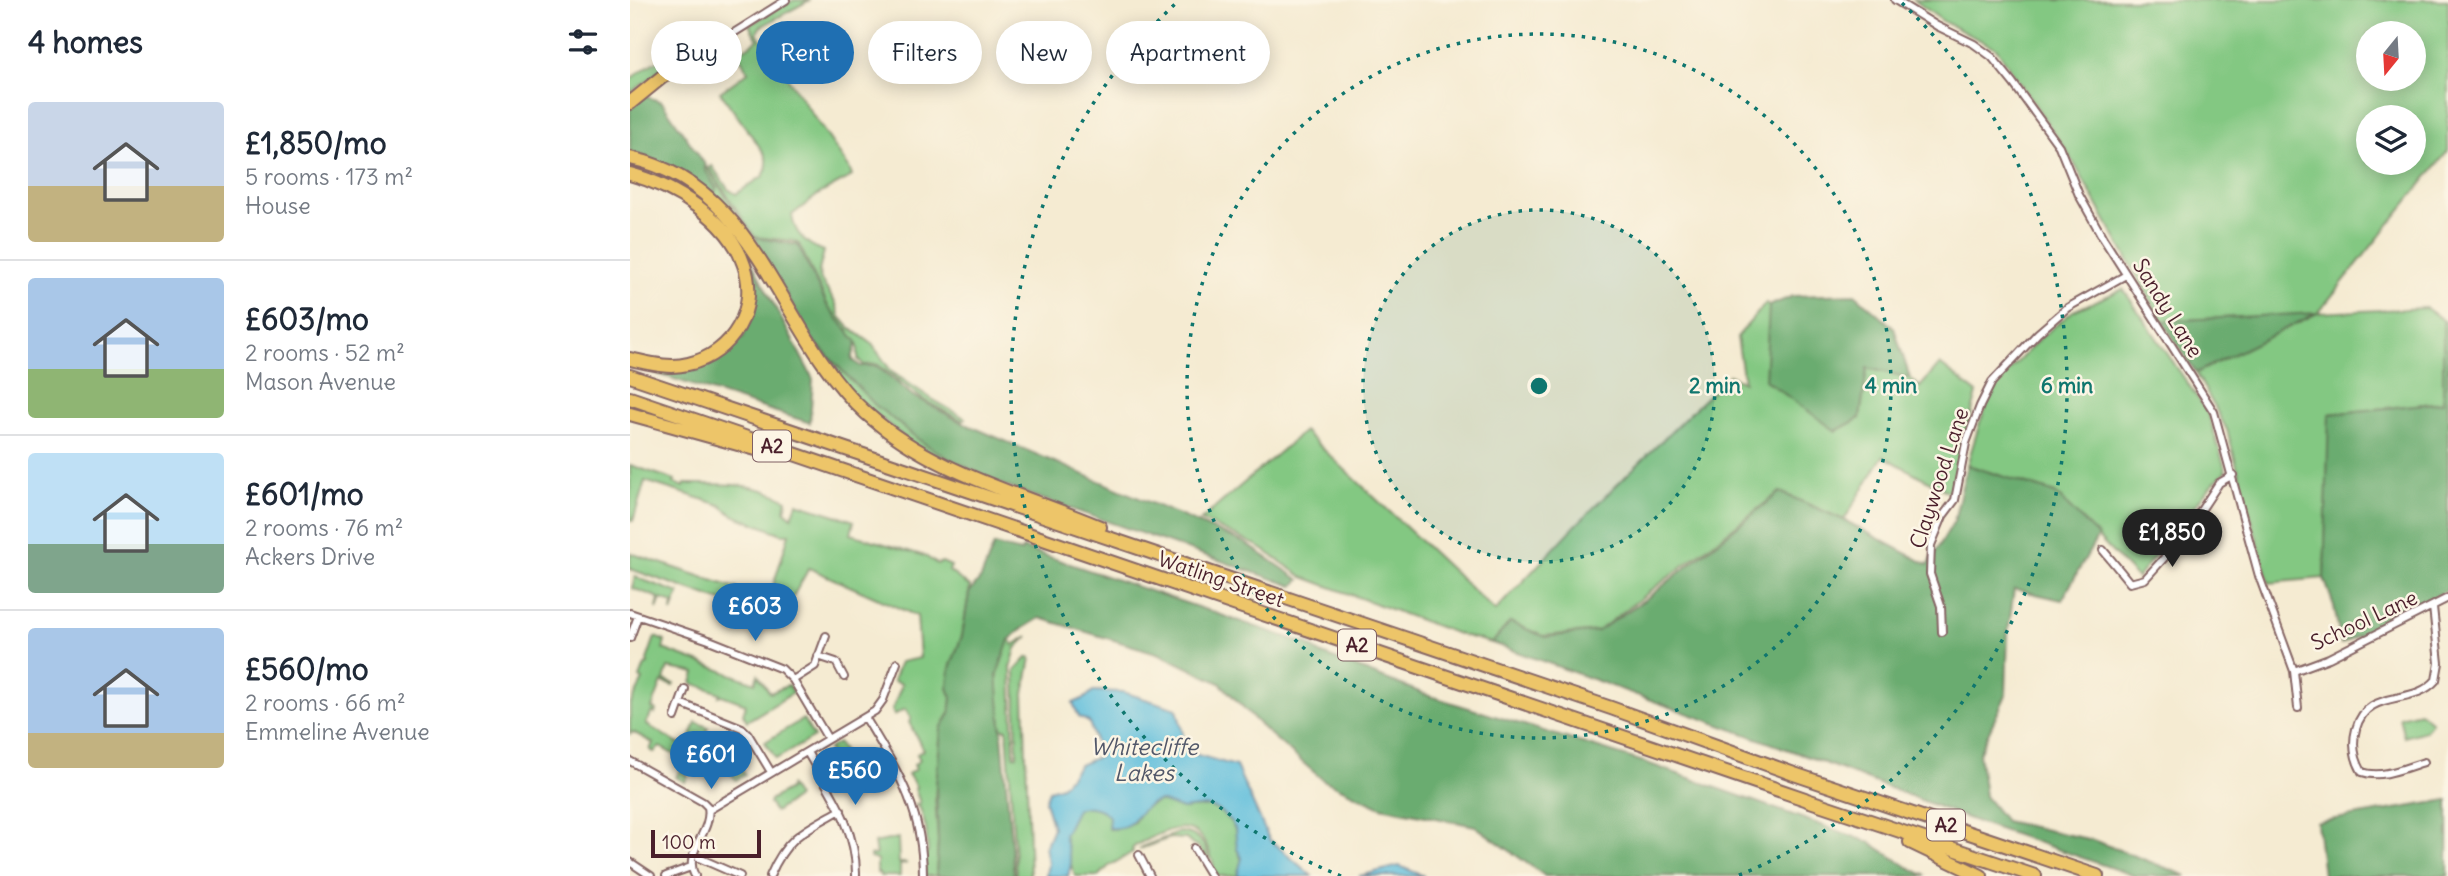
<!DOCTYPE html>
<meta charset="utf-8">
<style>
:root{--surface:#fff;--page:#f2f2f3;--text:#1f2937;--muted:#747a83;--line:#e0e1e3;--accent:#1f6fb2}
body{margin:0;font-family:Delius,sans-serif;background:var(--page);color:var(--text);height:100vh;display:flex;flex-direction:column;font-size:26px;white-space:nowrap}
*{box-sizing:border-box;margin:0}
p{font-size:23px;color:var(--muted)}
.icon{flex:none;width:38px;height:38px;fill:none;stroke:currentColor;stroke-width:2;stroke-linecap:round;stroke-linejoin:round}
.map{position:relative;flex:1;overflow:hidden}
.sheet{display:flex;flex-direction:column;background:var(--surface);width:630px}
.sheet>*{flex:none}
.banner{position:absolute;left:21px;top:21px;width:665px;height:63px;display:flex;gap:14px}
.needle{width:46px;rotate:198deg}
.buttons{position:absolute;left:1726px;top:21px;display:grid;gap:14px}
.buttons a{display:grid;place-items:center;width:70px;height:70px;border-radius:50%;background:var(--surface);box-shadow:0 4px 18px #0003;font-size:35px}
.scale{position:absolute;left:21px;bottom:18px;width:110px;box-sizing:border-box;padding-left:7px;border:4px solid #4a1f2b;border-top:0;font-size:19px;line-height:24px;white-space:nowrap;color:#4a1f2b;-webkit-text-stroke:5px #fcf5e5;paint-order:stroke}
.price{position:absolute;translate:-50% -60px;padding:0 16px;border-radius:24px;background:var(--accent);color:#fff;font-size:23px;line-height:46px;filter:drop-shadow(0 2px 4px #0008)}
.price::after{content:'';position:absolute;left:50%;top:42px;width:21px;height:16px;margin-left:-10px;background:inherit;clip-path:polygon(0 0,100% 0,50% 100%)}
.price.current{background:#222;color:#fff}
ul{padding:0;list-style:none}
li{display:flex;align-items:center;gap:21px;height:175px;padding:0 28px}
li+li{border-top:2px solid var(--line)}
li span{display:grid;place-items:center;flex:none;width:196px;height:140px;border-radius:7px;color:#555}
li>.icon{margin-inline-start:auto}
span .icon{width:84px;height:84px;fill:#fffc;stroke-width:1}
li b{font-size:30px}
h2{display:flex;justify-content:space-between;align-items:center;height:84px;padding:0 28px;font-size:30px}
.pill{padding:0 24px;border-radius:32px;background:var(--surface);box-shadow:0 4px 18px #0003;font-size:24px;line-height:63px}
.pill.current{background:var(--accent);color:#fff}
main{display:flex;flex:1;min-height:0}
.map>svg:first-child{display:block}
.green{fill:#83c882;stroke:#667456;stroke-width:2;fill-rule:evenodd}
.forest{fill:#6aac70;stroke:#5a664e;stroke-width:2}
.water{fill:#5ebedc;stroke:#546e84;stroke-width:2}
.lines{fill:none;stroke-linecap:round;stroke-linejoin:round}
.street-casing{stroke:#866665;stroke-width:10}
.highway-casing{stroke:#866665;stroke-width:16}
.street{stroke:#fff;stroke-width:6}
.highway{stroke:#edc569;stroke-width:12}
.ring{fill:none;stroke:#0f766e;stroke-width:3.5;stroke-dasharray:3.5 7}
.labels{text-anchor:middle;dominant-baseline:central;stroke-width:5;stroke-linejoin:round;paint-order:stroke}
.shield{fill:#fcf5e5;stroke:#7f5f63;stroke-width:2}
.shield-label{font-size:19px;font-weight:bold;fill:#4a1f2b}
.street-label{font-size:21px;fill:#4a1f2b;stroke:#fcf5e5}
.water-label{font-size:23px;font-style:italic;fill:#515769;stroke:#fcf5e5}
.centre{fill:#0f766e;stroke:#fcf5e5;stroke-width:3.5}
.ring-label{font-size:21px;text-anchor:middle;font-weight:bold;fill:#0f766e;stroke:#fcf5e5;stroke-width:5;stroke-linejoin:round;paint-order:stroke}
</style>
<main>
<section class="sheet">
<h2>4 homes<svg class="icon" aria-label="filters" viewBox="0 0 24 24"><path d="M4 7h16M4 17h16"/><circle cx="9" cy="7" r="2"/><circle cx="15" cy="17" r="2"/></svg></h2>
<ul>
<li><span style="background:linear-gradient(#c9d6e8 60%,#c2b280 0)"><svg class="icon" aria-label="home" viewBox="0 0 24 24"><path d="M3 11l9-7 9 7M6 9v11h12V9"/></svg></span><div><b>£1,850/mo</b><p>5 rooms · 173 m²</p><p>House</p></div></li>
<li><span style="background:linear-gradient(#a9c7e8 65%,#8fb573 0)"><svg class="icon" aria-label="home" viewBox="0 0 24 24"><path d="M3 11l9-7 9 7M6 9v11h12V9"/></svg></span><div><b>£603/mo</b><p>2 rooms · 52 m²</p><p>Mason Avenue</p></div></li>
<li><span style="background:linear-gradient(#bfe0f5 65%,#7fa58c 0)"><svg class="icon" aria-label="home" viewBox="0 0 24 24"><path d="M3 11l9-7 9 7M6 9v11h12V9"/></svg></span><div><b>£601/mo</b><p>2 rooms · 76 m²</p><p>Ackers Drive</p></div></li>
<li><span style="background:linear-gradient(#a9c7e8 75%,#c2b280 0)"><svg class="icon" aria-label="home" viewBox="0 0 24 24"><path d="M3 11l9-7 9 7M6 9v11h12V9"/></svg></span><div><b>£560/mo</b><p>2 rooms · 66 m²</p><p>Emmeline Avenue</p></div></li>
</ul>
</section>
<div class="map">
<svg width="1818" height="876" viewBox="0 0 1818 876">
<rect width="100%" height="100%" fill="#fcf5e5"/>
<filter id="ink" filterUnits="userSpaceOnUse"><feTurbulence type="fractalNoise" baseFrequency=".0143" numOctaves="2"/><feDisplacementMap in="SourceGraphic" scale="14" xChannelSelector="R" yChannelSelector="G"/><feConvolveMatrix kernelMatrix="1 2 1 2 8 2 1 2 1" color-interpolation-filters="sRGB"/></filter>
<filter id="wash" filterUnits="userSpaceOnUse"><feTurbulence type="fractalNoise" baseFrequency=".00686" numOctaves="4" result="noise"/><feDisplacementMap in="SourceGraphic" scale="28" xChannelSelector="R" yChannelSelector="G"/><feGaussianBlur stdDeviation="1.57" result="paint"/><feColorMatrix in="noise" values="0 0 0 0 0 0 0 0 0 0 0 0 0 0 0 0 0 1.4 0 .05"/><feComposite in="paint" operator="in"/></filter>
<g filter="url(#wash)">
<rect width="100%" height="100%" fill="#f5ebd2"/>
<path class="green" d="M 164,0 L 180,0 L 130,27 L 127,33 L 219,168 L 222,176 L 189,194 L 162,215 C 164,234 177,245 194,251 L 189,271 L 191,280 L 206,304 L 210,317 L 219,327 L 241,343 L 262,372 L 302,399 L 335,418 L 333,421 L 295,401 L 247,364 L 234,365 L 228,359 L 228,345 L 198,306 L 169,244 L 163,241 L 125,237 L 79,168 L 82,166 L 98,189 L 106,194 L 133,176 C 138,168 138,162 134,153 L 90,92 L 118,72 L 108,53 L 128,40 L 119,25 Z
M 1284,0 L 1818,0 L 1818,151 L 1688,313 L 1796,308 L 1813,320 L 1814,402 L 1700,414 L 1694,578 L 1639,583 L 1597,430 L 1566,373 L 1685,314 L 1532,321 L 1440,156 L 1366,48 L 1314,22 ZM 1738,33 L 1783,33 L 1783,79 L 1738,79 ZM 1738,117 L 1783,117 L 1783,163 L 1738,163 Z
M 77,39 L 0,93 L 0,79 L 21,64 Z
M 74,163 L 123,238 L 106,216 L 84,195 L 86,188 L 75,170 Z
M 1493,289 L 1578,413 L 1596,471 L 1579,488 L 1507,578 L 1425,493 L 1337,465 L 1350,422 L 1365,386 L 1409,339 L 1443,311 Z
M 1136,303 L 1230,418 L 1237,368 L 1280,378 L 1290,387 L 1310,364 L 1347,393 L 1320,493 L 1253,456 L 1214,520 L 1150,492 L 968,631 L 912,636 L 880,622 L 862,643 L 828,634 L 673,577 L 626,545 L 571,520 L 674,431 L 865,611 L 947,524 L 1099,375 L 1114,382 L 1107,337 Z
M 181,338 C 216,375 249,411 291,441 C 313,456 338,468 362,480 L 285,446 L 219,392 Z
M 0,465 L 45,480 L 44,483 L 54,487 L 55,484 C 90,484 126,482 157,500 L 155,511 L 162,517 L 167,503 L 224,521 L 221,534 L 295,556 L 307,564 L 312,562 L 321,566 L 319,571 L 340,587 L 332,636 L 320,668 L 318,688 L 322,698 L 320,713 L 311,728 L 305,797 L 308,841 L 306,876 L 295,876 L 295,855 L 298,852 L 296,828 L 290,808 L 285,805 L 290,803 L 285,789 L 287,788 L 278,774 L 286,769 L 284,765 L 290,760 L 287,754 L 293,750 L 279,722 L 281,719 L 275,709 L 264,715 L 262,710 L 272,684 L 263,681 L 270,662 L 290,658 L 287,616 L 179,568 L 160,602 L 146,620 L 0,569 L 0,553 L 139,599 L 159,534 L 152,534 L 103,515 L 90,505 L 15,481 L 3,521 L 0,520 Z
M 5,577 L 49,593 L 42,612 L 43,603 L 31,599 L 27,609 L 29,598 L 2,588 Z
M 398,636 L 386,648 L 381,666 L 384,756 L 387,756 L 385,671 L 398,657 L 401,658 L 394,694 L 400,876 L 386,876 L 377,729 L 371,729 C 369,701 361,663 380,638 L 383,645 Z
M 25,637 L 35,641 L 33,649 L 125,683 L 128,675 L 140,693 L 159,685 L 163,693 L 117,721 L 113,714 L 116,704 L 92,695 L 89,696 L 90,693 L 62,683 L 65,673 C 55,670 48,670 38,668 L 34,680 L 44,684 L 43,686 L 32,682 L 22,708 L 26,710 L 25,714 L 22,712 L 16,724 L 47,743 L 58,745 L 66,722 L 78,727 L 75,737 L 87,742 L 90,734 L 94,736 L 90,743 L 101,751 L 105,745 L 111,749 L 103,753 L 115,775 L 106,780 L 84,752 L 70,747 L 68,754 L 64,752 L 59,760 L 63,765 L 58,763 L 53,772 L 58,776 L 55,782 L 46,777 L 55,761 L 30,747 L 24,752 L 20,750 L 23,743 L 3,732 L 0,734 L 0,705 L 13,680 L 10,678 L 15,665 L 18,664 L 17,660 Z
M 1790,712 L 1802,722 L 1796,731 L 1774,737 L 1769,717 Z
M 173,719 L 184,737 L 146,759 L 135,742 Z
M 208,743 L 222,765 L 211,771 L 198,749 Z
M 511,774 L 480,829 L 489,828 L 504,822 L 512,809 L 526,802 L 538,802 L 552,809 L 580,806 L 595,815 L 603,824 L 607,836 L 607,849 L 612,860 L 607,876 L 587,876 L 582,868 L 584,866 C 570,814 546,825 506,845 L 502,849 L 503,852 L 479,866 L 468,876 L 445,876 L 419,801 Z
M 160,786 L 167,797 L 145,812 L 139,803 L 140,800 L 159,789 Z
M 550,832 C 568,833 578,845 579,863 L 567,845 L 564,846 L 556,839 L 540,838 L 510,849 L 511,847 Z
M 268,838 L 269,863 L 277,863 L 270,865 L 270,876 L 250,876 L 250,873 L 247,873 L 247,860 L 240,858 L 240,855 L 246,855 L 244,843 Z"/>
<path class="forest" d="M 15,96 L 32,102 L 74,163 L 75,170 L 86,188 L 84,195 L 49,170 L 0,152 L 0,109 Z
M 124,237 L 168,245 L 198,307 L 227,342 L 222,359 L 230,366 L 247,366 L 283,396 L 333,423 L 615,543 L 670,580 L 663,586 L 375,486 L 320,459 L 292,442 L 245,405 L 181,338 Z
M 121,261 L 183,379 L 180,423 L 25,373 L 67,370 L 88,360 L 114,336 L 126,291 Z
M 1225,294 L 1264,328 L 1280,378 L 1237,368 L 1230,418 L 1206,431 L 1135,380 L 1139,306 L 1163,296 Z
M 1687,313 L 1566,373 L 1532,321 Z
M 1813,320 L 1818,323 L 1818,590 L 1711,644 L 1704,606 L 1694,578 L 1699,414 L 1813,402 Z
M 1337,465 L 1425,493 L 1468,536 L 1432,600 L 1384,589 L 1378,632 L 1376,695 L 1349,753 L 1355,796 L 1375,821 L 1463,840 L 1557,876 L 1505,876 L 1345,821 L 1187,760 L 862,643 L 880,622 L 915,637 L 968,631 L 1020,596 L 1150,492 L 1214,520 L 1298,565 L 1324,521 Z
M 364,545 L 391,552 L 393,548 L 677,644 L 692,654 L 797,695 L 1017,763 L 1239,842 L 1278,867 L 1296,876 L 915,876 L 845,826 L 751,807 L 693,780 L 634,729 L 590,683 L 530,654 L 410,618 L 392,629 L 379,640 L 367,675 L 384,876 L 306,876 L 308,841 L 306,786 L 311,728 L 320,714 L 322,698 L 318,688 L 320,668 L 332,636 L 339,593 L 351,578 Z
M 1818,800 L 1818,876 L 1693,876 L 1687,822 Z"/>
<path class="water" d="M 463,691 L 493,692 L 547,709 L 557,752 L 606,766 L 639,839 L 682,876 L 607,876 L 612,858 L 607,849 L 605,829 L 600,820 L 588,810 L 577,806 L 552,809 L 531,801 C 505,804 509,832 478,828 L 479,817 C 473,808 458,804 447,809 L 434,835 L 441,864 L 438,876 L 416,876 L 418,862 L 415,847 L 423,828 L 415,801 L 419,790 L 432,786 L 449,765 L 470,756 L 459,722 L 449,717 L 443,703 L 455,698 Z
M 769,866 L 794,876 L 729,876 Z"/>
</g>
<g filter="url(#ink)">
<g class="lines">
<defs>
<path id="street" d="M 1265,0 L 1307,26 L 1344,44 L 1362,57 L 1383,83 L 1429,146 L 1449,195 L 1473,238 L 1584,412 L 1629,576 L 1664,671 L 1668,708
M 48,68 L 156,0
M 1473,550 L 1500,583 L 1515,579 L 1554,536 L 1589,483 L 1603,475
M 0,613 L 79,640 L 152,669 L 163,680 L 198,739
M 1312,632 L 1311,606 L 1300,574 L 1301,545 L 1313,516 L 1325,500 L 1336,443 L 1350,406 L 1362,382 L 1408,333 L 1437,308 L 1496,275
M 0,638 L 8,616
M 188,656 L 206,662 L 214,677
M 1664,671 L 1699,658 L 1818,598
M 163,680 L 185,666 L 196,636
M 50,703 L 112,728 L 118,734 L 141,772
M 45,717 L 55,689
M 235,717 C 268,772 293,809 293,876
M 177,752 C 200,792 227,828 226,876
M 0,761 L 73,802 L 78,807 C 83,832 52,852 65,876
M 1794,762 C 1774,768 1752,779 1732,772 C 1724,758 1722,744 1726,729 C 1737,687 1783,707 1806,680 L 1809,663 L 1803,607
M 79,810 L 245,711 L 253,700 L 267,663
M 564,848 L 581,876
M 509,855 L 520,876
M 69,858 L 110,876
M 0,862 L 21,876
M 36,876 L 61,867
M 140,876 C 157,836 175,830 211,810"/>
<path id="highway" d="M 0,103 L 32,77 L 48,68
M 0,158 C 130,185 149,335 236,413 C 303,473 389,493 470,527
M 0,174 C 44,186 99,219 114,265 C 129,308 103,354 58,364 C 39,369 19,363 0,359
M 0,376 L 981,708 L 1164,774 L 1467,876
M 0,398 L 1175,799
M 0,414 L 126,449
M 1177,800 L 1405,876
M 1280,842 L 1351,876"/>
</defs>
<use href="#street" class="street-casing"/>
<use href="#highway" class="highway-casing"/>
<use href="#street" class="street"/>
<use href="#highway" class="highway"/>
</g>
</g>
<circle cx="909" cy="386" r="176" fill="#0f766e" fill-opacity=".12"/>
<g class="ring">
<circle cx="909" cy="386" r="176"/>
<circle cx="909" cy="386" r="352"/>
<path d="M711 876A528 528 0 0 1 546 3M1272 3A528 528 0 0 1 1107 876"/>
</g>
<g class="labels">
<g class="shield">
<rect x="123" y="430.5" width="38" height="31" rx="5"/>
<rect x="708" y="629.5" width="38" height="31" rx="5"/>
<rect x="1297" y="809.5" width="38" height="31" rx="5"/>
</g>
<g class="shield-label">
<text x="142" y="446">A2</text>
<text x="727" y="645">A2</text>
<text x="1316" y="825">A2</text>
</g>
<g class="street-label">
<text transform="translate(1538 308) rotate(58)">Sandy Lane</text>
<text transform="translate(1309 478) rotate(-72)">Claywood Lane</text>
<text transform="translate(591 579) rotate(19)">Watling Street</text>
<text transform="translate(1734 620) rotate(-25)">School Lane</text>
</g>
<g class="water-label">
<text x="514" y="746">Whitecliffe<tspan x="514" dy="26">Lakes</tspan></text>
</g>
</g>
<circle cx="909" cy="386" r="10" class="centre"/>
<g class="ring-label">
<text x="1085" y="393">2 min</text>
<text x="1261" y="393">4 min</text>
<text x="1437" y="393">6 min</text>
</g>
</svg>
<div class="buttons">
<a><svg class="needle" viewBox="-14 -14 28 28"><path d="M0-13l5 13h-10z" fill="#e53935"/><path d="M0 13l5-13h-10z" fill="#747a83"/></svg></a>
<a><svg class="icon" aria-label="layers" viewBox="0 0 24 24"><path d="M12 4l9 5-9 5-9-5zM3 14l9 5 9-5"/></svg></a>
</div>
<div class="scale">100 m</div>
<b class="price current" style="left:1542px;top:569px">£1,850</b>
<b class="price" style="left:125px;top:643px">£603</b>
<b class="price" style="left:81px;top:791px">£601</b>
<b class="price" style="left:225px;top:807px">£560</b>
<div class="banner">
<a class="pill">Buy</a>
<a class="pill current">Rent</a>
<a class="pill">Filters</a>
<a class="pill">New</a>
<a class="pill">Apartment</a>
</div>
</div>
</main>
